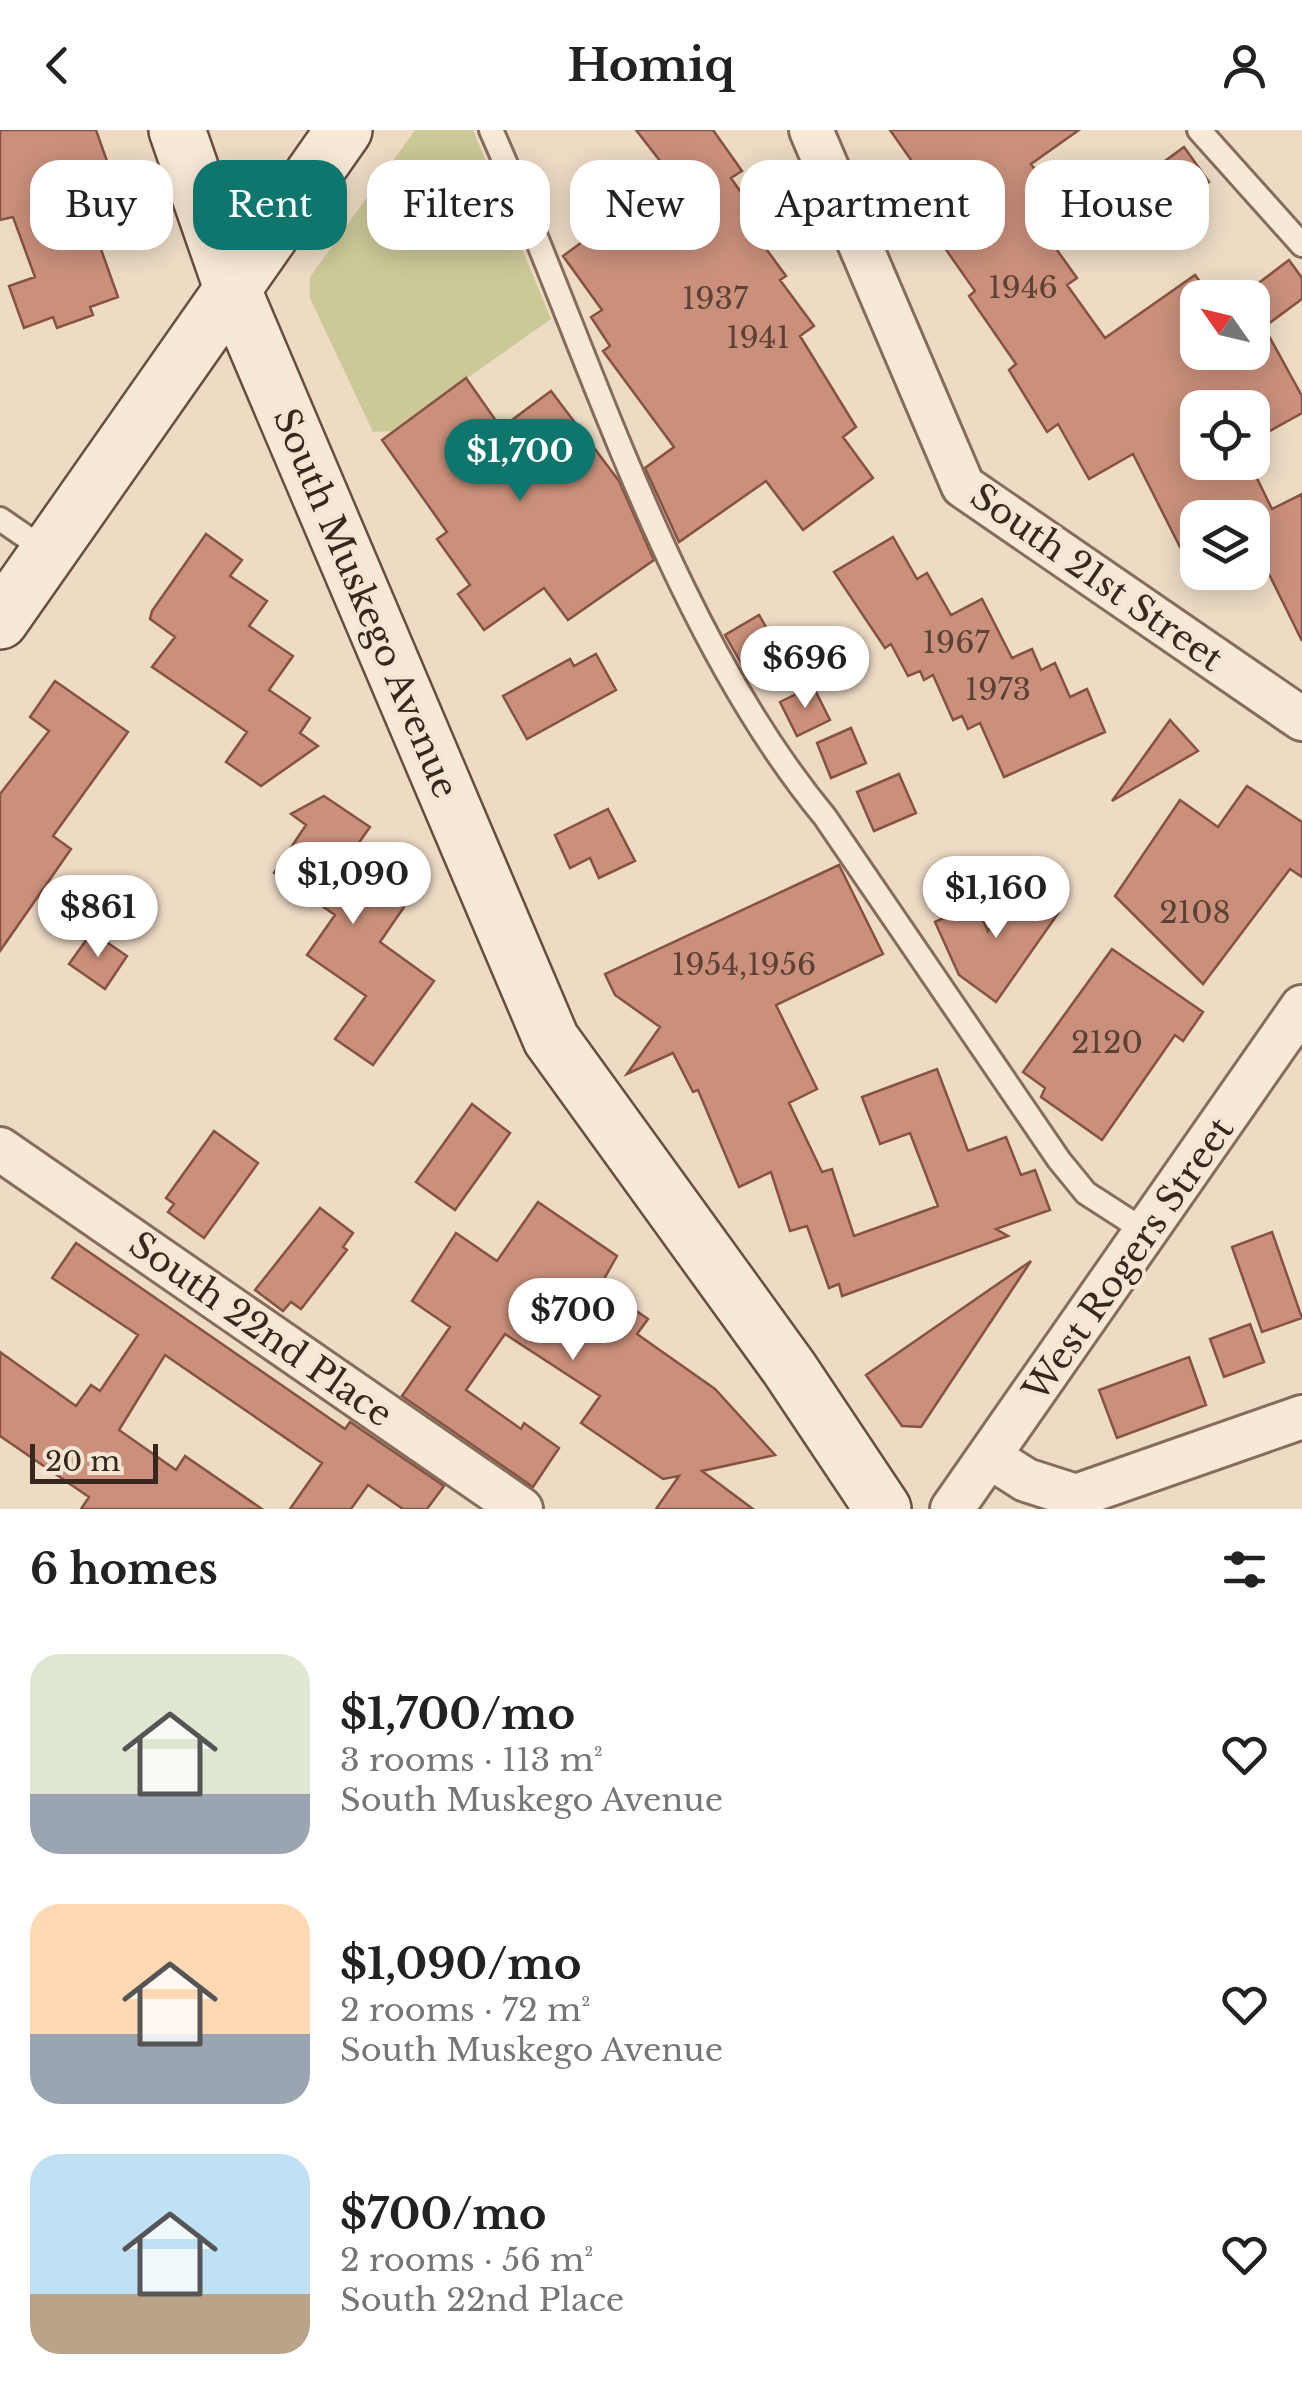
<!DOCTYPE html>
<meta charset="utf-8">
<style>
:root{--surface:#fff;--page:#f6f6f6;--text:#222;--muted:#767676;--accent:#0f766e}
body{margin:0;font-family:"Libre Baskerville",serif;background:var(--page);color:var(--text);height:100vh;display:flex;flex-direction:column;font-size:38px;white-space:nowrap}
*{box-sizing:border-box;margin:0}
p{font-size:32px;color:var(--muted)}
.icon{flex:none;width:55px;height:55px;fill:none;stroke:currentColor;stroke-width:2;stroke-linecap:round;stroke-linejoin:round}
.map{position:relative;height:1379px;overflow:hidden}
.drawer{display:flex;flex-direction:column;background:var(--surface);flex:1}
.drawer>*{flex:none}
.banner{position:absolute;left:30px;top:30px;width:1242px;height:90px;display:flex;gap:20px}
.needle{width:65px;rotate:304deg}
.buttons{position:absolute;left:1180px;top:150px;display:grid;gap:20px}
.buttons a{display:grid;place-items:center;width:90px;height:90px;border-radius:20px;background:var(--surface);box-shadow:0 5px 25px #0003;font-size:50px}
.scale{position:absolute;left:30px;bottom:25px;width:128px;box-sizing:border-box;padding-left:10px;border:5px solid #38271f;border-top:0;font-size:28px;line-height:35px;white-space:nowrap;color:#38271f;-webkit-text-stroke:8px #f5e6d4;paint-order:stroke}
.price{position:absolute;translate:-50% -85px;padding:0 22px;border-radius:35px;background:#fff;color:#222;font-size:32px;line-height:65px;filter:drop-shadow(0 2px 5px #0008)}
.price::after{content:'';position:absolute;left:50%;top:60px;width:30px;height:22px;margin-left:-15px;background:inherit;clip-path:polygon(0 0,100% 0,50% 100%)}
.price.selected{background:var(--accent);color:#fff}
ul{padding:0;list-style:none}
li{display:flex;align-items:center;gap:30px;height:250px;padding:0 30px}
li span{display:grid;place-items:center;flex:none;width:280px;height:200px;border-radius:30px;color:#555}
li>.icon{margin-inline-start:auto}
span .icon{width:120px;height:120px;fill:#fffc;stroke-width:1}
li b{font-size:42px}
h2{display:flex;justify-content:space-between;align-items:center;height:120px;padding:0 30px;font-size:42px}
.chip{padding:0 35px;border-radius:30px;background:var(--surface);box-shadow:0 5px 25px #0003;font-size:35px;line-height:90px}
.chip.selected{background:var(--accent);color:#fff}
header{display:flex;justify-content:space-between;align-items:center;height:130px;padding:0 30px;background:var(--surface);font-size:45px;font-weight:800}
.map>svg:first-child{display:block}
.green{fill:#cbc998}
.building{fill:#ca907b;stroke:#865241;stroke-width:2.5}
.lines{fill:none;stroke-linecap:round;stroke-linejoin:round}
.lane-casing{stroke:#876c5b;stroke-width:28}
.street-casing{stroke:#876c5b;stroke-width:48}
.secondary-casing{stroke:#694d3e;stroke-width:60}
.lane{stroke:#f8e9d7;stroke-width:22}
.street{stroke:#f8e9d7;stroke-width:42}
.secondary{stroke:#f8e9d7;stroke-width:55}
.labels{text-anchor:middle;dominant-baseline:central;stroke-width:8;stroke-linejoin:round;paint-order:stroke}
.number-label{font-size:30px;fill:#5c4136}
.street-label{font-size:35px;fill:#38271f;stroke:#f5e6d4}
</style>
<header><svg class="icon" aria-label="back" viewBox="0 0 24 24"><path d="M15 5l-7 7 7 7"/></svg>Homiq<svg class="icon" aria-label="person" viewBox="0 0 24 24"><circle cx="12" cy="8" r="4"/><path d="M4 21q1-7 8-7t8 7"/></svg></header>
<div class="map">
<svg width="1302" height="1379" viewBox="0 0 1302 1379">
<rect width="100%" height="100%" fill="#eddbc4"/>
<path class="green" d="M 415,0 L 473,0 L 551,189 L 392,301 L 373,302 L 310,168 L 310,147 Z"/>
<path class="building" d="M 0,0 L 96,0 L 119,65 L 87,80 L 118,167 L 90,177 L 93,185 L 57,198 L 53,187 L 24,198 L 9,156 L 35,147 L 13,87 L 0,90 Z
M 636,0 L 713,0 L 742,41 L 731,48 L 763,94 L 753,101 L 786,146 L 780,150 L 814,196 L 800,206 L 856,297 L 843,307 L 873,348 L 803,400 L 766,351 L 679,412 L 651,351 L 645,338 L 674,317 L 603,221 L 610,216 L 591,187 L 602,180 L 563,126 L 645,66 L 637,55 L 664,36 Z
M 890,0 L 1079,0 L 1031,34 L 1051,62 L 1027,78 L 1077,148 L 1067,155 L 1105,208 L 1195,145 L 1212,168 L 1198,168 L 1198,222 L 1252,222 L 1252,168 L 1239,168 L 1289,130 L 1302,148 L 1302,169 L 1264,197 L 1302,266 L 1302,283 L 1252,311 L 1252,278 L 1198,278 L 1198,332 L 1249,332 L 1272,379 L 1302,364 L 1302,511 L 1263,432 L 1252,437 L 1252,388 L 1198,388 L 1198,408 L 1180,417 L 1133,324 L 1089,349 L 1058,294 L 1047,302 L 1009,240 L 1016,234 L 969,166 L 975,161 L 942,114 L 961,101 Z
M 1184,17 L 1209,52 L 1172,79 L 1147,44 Z
M 466,248 L 501,298 L 551,261 L 619,351 L 654,430 L 568,490 L 544,458 L 484,500 L 458,464 L 470,455 L 437,409 L 447,402 L 382,310 Z
M 206,404 L 242,430 L 230,446 L 267,471 L 249,496 L 293,526 L 269,560 L 310,588 L 300,603 L 318,616 L 261,656 L 226,632 L 247,602 L 152,537 L 175,507 L 150,489 L 152,481 Z
M 893,407 L 917,449 L 927,443 L 951,485 L 982,469 L 1012,528 L 1032,519 L 1041,540 L 1055,533 L 1070,567 L 1087,559 L 1105,602 L 1004,647 L 980,593 L 968,599 L 962,586 L 953,590 L 933,545 L 924,550 L 920,541 L 908,546 L 891,514 L 885,518 L 834,442 Z
M 759,485 L 779,519 L 745,540 L 725,505 Z
M 596,524 L 616,560 L 527,609 L 503,566 L 570,529 L 574,536 Z
M 55,551 L 128,602 L 53,706 L 71,719 L 0,821 L 0,664 L 49,601 L 30,587 Z
M 813,556 L 830,590 L 797,606 L 780,572 Z
M 1170,590 L 1198,621 L 1112,671 Z
M 851,598 L 866,633 L 831,648 L 817,613 Z
M 899,644 L 916,683 L 874,701 L 857,662 Z
M 1247,656 L 1302,692 L 1302,747 L 1290,739 L 1203,854 L 1115,766 L 1180,670 L 1218,697 Z
M 324,666 L 370,697 L 343,735 L 404,777 L 380,812 L 434,851 L 373,935 L 335,909 L 366,866 L 307,825 L 335,785 L 274,743 L 306,695 L 291,684 Z
M 608,679 L 635,731 L 599,748 L 590,728 L 570,738 L 555,705 Z
M 839,735 L 883,824 L 776,875 L 817,959 L 789,973 L 822,1042 L 832,1039 L 854,1106 L 938,1076 L 910,1003 L 880,1014 L 862,967 L 937,939 L 968,1021 L 1006,1007 L 1021,1045 L 1035,1040 L 1050,1080 L 996,1099 L 1008,1106 L 842,1166 L 839,1154 L 829,1158 L 807,1096 L 790,1101 L 771,1042 L 739,1057 L 698,960 L 693,962 L 673,923 L 627,944 L 660,897 L 615,865 L 605,844 Z
M 1021,755 L 1059,782 L 996,872 L 959,845 L 935,792 L 975,774 L 988,801 Z
M 92,802 L 127,826 L 105,859 L 69,834 Z
M 1112,819 L 1203,882 L 1183,911 L 1175,905 L 1102,1010 L 1041,967 L 1045,958 L 1023,942 Z
M 472,974 L 510,1003 L 455,1080 L 416,1052 Z
M 214,1001 L 258,1033 L 204,1108 L 168,1082 L 174,1074 L 166,1068 Z
M 538,1072 L 617,1126 L 600,1156 L 648,1189 L 637,1204 L 715,1259 L 775,1325 L 702,1341 L 753,1379 L 656,1379 L 679,1346 L 663,1349 L 581,1293 L 600,1266 L 505,1204 L 466,1260 L 521,1299 L 524,1293 L 559,1318 L 533,1357 L 402,1266 L 450,1197 L 412,1171 L 456,1103 L 497,1131 Z
M 320,1078 L 353,1103 L 343,1117 L 347,1120 L 301,1179 L 291,1172 L 283,1181 L 255,1160 Z
M 1272,1102 L 1302,1188 L 1262,1202 L 1232,1117 Z
M 76,1113 L 345,1299 L 350,1292 L 444,1356 L 427,1379 L 403,1379 L 368,1355 L 351,1379 L 290,1379 L 322,1333 L 165,1225 L 119,1300 L 176,1340 L 185,1326 L 262,1379 L 81,1379 L 89,1367 L 0,1306 L 0,1222 L 76,1276 L 91,1255 L 100,1261 L 138,1205 L 52,1148 Z
M 1031,1131 L 921,1297 L 902,1296 L 866,1245 Z
M 1250,1194 L 1264,1232 L 1224,1247 L 1210,1209 Z
M 1189,1227 L 1206,1275 L 1117,1308 L 1099,1260 Z"/>
<g class="lines">
<defs>
<path id="lane" d="M 491,0 C 590,222 670,500 825,687 L 1059,1030 L 1086,1063 L 1148,1103
M 1199,0 L 1302,115
M 0,389 L 48,422"/>
<path id="street" d="M 811,0 L 963,356 L 1302,589
M 0,1019 L 521,1379
M 990,1327 L 1026,1350 L 1076,1366 L 1302,1287
M 952,1379 L 1302,877"/>
<path id="secondary" d="M 177,0 L 232,158 L 551,909 L 789,1238 L 883,1379
M 0,491 L 344,0"/>
</defs>
<use href="#lane" class="lane-casing"/>
<use href="#street" class="street-casing"/>
<use href="#secondary" class="secondary-casing"/>
<use href="#lane" class="lane"/>
<use href="#street" class="street"/>
<use href="#secondary" class="secondary"/>
</g>
<g class="labels">
<g class="number-label">
<text x="1023" y="157">1946</text>
<text x="715" y="168">1937</text>
<text x="758" y="207">1941</text>
<text x="956" y="512">1967</text>
<text x="998" y="559">1973</text>
<text x="1195" y="782">2108</text>
<text x="744" y="834">1954,1956</text>
<text x="1107" y="912">2120</text>
</g>
<g class="street-label">
<text transform="translate(1097 447) rotate(35)">South 21st Street</text>
<text transform="translate(366 473) rotate(67)">South Muskego Avenue</text>
<text transform="translate(1128 1129) rotate(-55)">West Rogers Street</text>
<text transform="translate(261 1199) rotate(35)">South 22nd Place</text>
</g>
</g>
</svg>
<div class="buttons">
<a><svg class="needle" viewBox="-14 -14 28 28"><path d="M0-13l5 13h-10z" fill="#e53935"/><path d="M0 13l5-13h-10z" fill="#767676"/></svg></a>
<a><svg class="icon" aria-label="locate" viewBox="0 0 24 24"><circle cx="12" cy="12" r="6"/><path d="M12 2v4M12 18v4M2 12h4M18 12h4"/></svg></a>
<a><svg class="icon" aria-label="layers" viewBox="0 0 24 24"><path d="M12 4l9 5-9 5-9-5zM3 14l9 5 9-5"/></svg></a>
</div>
<div class="scale">20 m</div>
<b class="price selected" style="left:520px;top:374px">$1,700</b>
<b class="price" style="left:805px;top:581px">$696</b>
<b class="price" style="left:353px;top:797px">$1,090</b>
<b class="price" style="left:996px;top:811px">$1,160</b>
<b class="price" style="left:98px;top:830px">$861</b>
<b class="price" style="left:573px;top:1233px">$700</b>
<div class="banner">
<a class="chip">Buy</a>
<a class="chip selected">Rent</a>
<a class="chip">Filters</a>
<a class="chip">New</a>
<a class="chip">Apartment</a>
<a class="chip">House</a>
</div>
</div>
<section class="drawer">
<h2>6 homes<svg class="icon" aria-label="filters" viewBox="0 0 24 24"><path d="M4 7h16M4 17h16"/><circle cx="9" cy="7" r="2"/><circle cx="15" cy="17" r="2"/></svg></h2>
<ul>
<li><span style="background:linear-gradient(#dfe7d0 70%,#9aa5b1 0)"><svg class="icon" aria-label="home" viewBox="0 0 24 24"><path d="M3 11l9-7 9 7M6 9v11h12V9"/></svg></span><div><b>$1,700/mo</b><p>3 rooms · 113 m²</p><p>South Muskego Avenue</p></div><svg class="icon" aria-label="heart" viewBox="0 0 24 24"><path d="M12 20l-8-8c-3-5 5-10 8-4 3-6 11-1 8 4z"/></svg></li>
<li><span style="background:linear-gradient(#ffd9b3 65%,#9aa5b1 0)"><svg class="icon" aria-label="home" viewBox="0 0 24 24"><path d="M3 11l9-7 9 7M6 9v11h12V9"/></svg></span><div><b>$1,090/mo</b><p>2 rooms · 72 m²</p><p>South Muskego Avenue</p></div><svg class="icon" aria-label="heart" viewBox="0 0 24 24"><path d="M12 20l-8-8c-3-5 5-10 8-4 3-6 11-1 8 4z"/></svg></li>
<li><span style="background:linear-gradient(#bfe0f5 70%,#b9a48a 0)"><svg class="icon" aria-label="home" viewBox="0 0 24 24"><path d="M3 11l9-7 9 7M6 9v11h12V9"/></svg></span><div><b>$700/mo</b><p>2 rooms · 56 m²</p><p>South 22nd Place</p></div><svg class="icon" aria-label="heart" viewBox="0 0 24 24"><path d="M12 20l-8-8c-3-5 5-10 8-4 3-6 11-1 8 4z"/></svg></li>
</ul>
</section>
